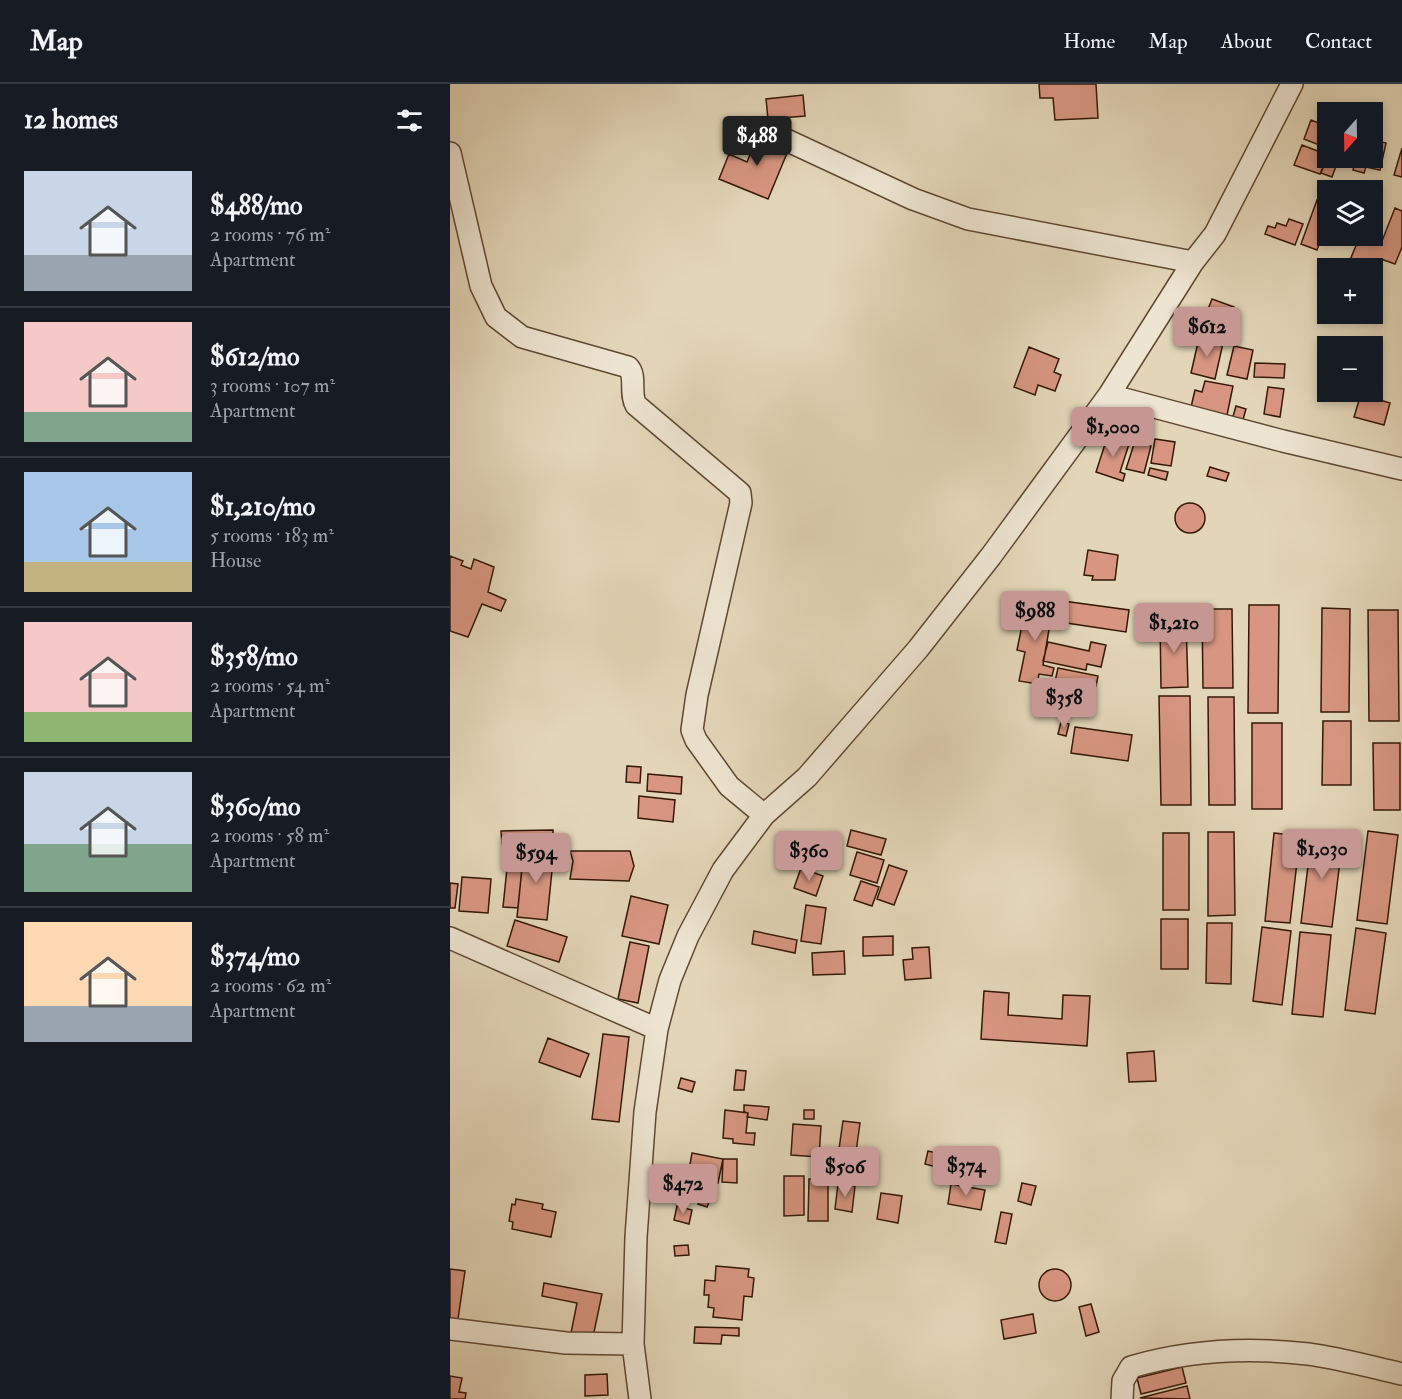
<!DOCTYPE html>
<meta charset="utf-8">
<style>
:root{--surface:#171b24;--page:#20242c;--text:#f1f3f6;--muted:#9ea1a6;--line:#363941;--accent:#c59692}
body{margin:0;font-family:"IM FELL Double Pica",serif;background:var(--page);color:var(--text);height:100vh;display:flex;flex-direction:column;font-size:22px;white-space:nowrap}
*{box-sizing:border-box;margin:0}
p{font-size:20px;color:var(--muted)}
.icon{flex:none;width:33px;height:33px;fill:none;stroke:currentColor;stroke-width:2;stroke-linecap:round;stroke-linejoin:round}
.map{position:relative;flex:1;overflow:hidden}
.side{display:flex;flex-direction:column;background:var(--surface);width:450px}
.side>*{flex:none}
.needle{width:39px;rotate:200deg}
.tools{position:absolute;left:867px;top:18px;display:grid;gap:12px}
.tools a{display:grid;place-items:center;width:66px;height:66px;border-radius:0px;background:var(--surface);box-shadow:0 3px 9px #0003;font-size:30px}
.price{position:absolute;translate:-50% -51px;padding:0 14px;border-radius:6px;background:var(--accent);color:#111;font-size:20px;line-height:39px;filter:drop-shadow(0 2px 3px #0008)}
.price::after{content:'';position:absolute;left:50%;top:36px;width:18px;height:14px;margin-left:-9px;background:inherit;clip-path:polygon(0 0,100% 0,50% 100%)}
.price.selected{background:#222;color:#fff}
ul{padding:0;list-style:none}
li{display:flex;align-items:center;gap:18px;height:150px;padding:0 24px}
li+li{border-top:2px solid var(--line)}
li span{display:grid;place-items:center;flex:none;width:168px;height:120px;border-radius:0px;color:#555}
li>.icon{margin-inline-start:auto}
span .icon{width:72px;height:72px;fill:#fffc;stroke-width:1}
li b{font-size:26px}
h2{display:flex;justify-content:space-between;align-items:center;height:72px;padding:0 24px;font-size:26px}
header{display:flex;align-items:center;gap:36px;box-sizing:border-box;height:84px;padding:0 30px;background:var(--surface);border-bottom:2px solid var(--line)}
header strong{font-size:28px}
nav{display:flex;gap:33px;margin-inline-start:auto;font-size:21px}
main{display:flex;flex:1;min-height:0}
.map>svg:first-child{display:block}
.building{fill:#d89682;stroke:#351806;stroke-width:1.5}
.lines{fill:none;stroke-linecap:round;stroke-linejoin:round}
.street-casing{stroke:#604832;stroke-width:24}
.street{stroke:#ede4d1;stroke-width:21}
</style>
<header>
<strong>Map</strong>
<nav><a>Home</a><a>Map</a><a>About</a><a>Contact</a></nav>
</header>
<main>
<section class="side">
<h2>12 homes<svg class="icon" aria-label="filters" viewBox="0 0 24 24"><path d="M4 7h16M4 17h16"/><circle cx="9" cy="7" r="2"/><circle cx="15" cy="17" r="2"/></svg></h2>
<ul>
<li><span style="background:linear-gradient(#c9d6e8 70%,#9aa5b1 0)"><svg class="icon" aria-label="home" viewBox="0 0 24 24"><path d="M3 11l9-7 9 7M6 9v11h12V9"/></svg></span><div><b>$488/mo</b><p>2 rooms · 76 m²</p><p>Apartment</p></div></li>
<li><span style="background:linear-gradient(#f6c9c9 75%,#7fa58c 0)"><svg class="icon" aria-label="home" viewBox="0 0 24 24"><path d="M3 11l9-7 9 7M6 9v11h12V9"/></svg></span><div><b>$612/mo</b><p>3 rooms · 107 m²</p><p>Apartment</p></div></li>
<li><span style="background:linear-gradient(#a9c7e8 75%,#c2b280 0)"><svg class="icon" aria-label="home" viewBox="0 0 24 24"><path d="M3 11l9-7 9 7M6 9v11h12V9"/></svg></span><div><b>$1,210/mo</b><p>5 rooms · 183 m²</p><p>House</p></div></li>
<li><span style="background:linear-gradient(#f6c9c9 75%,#8fb573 0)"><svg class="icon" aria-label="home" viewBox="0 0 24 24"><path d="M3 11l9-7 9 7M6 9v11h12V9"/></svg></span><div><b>$358/mo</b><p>2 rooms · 54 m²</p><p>Apartment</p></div></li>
<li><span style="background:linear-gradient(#c9d6e8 60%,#7fa58c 0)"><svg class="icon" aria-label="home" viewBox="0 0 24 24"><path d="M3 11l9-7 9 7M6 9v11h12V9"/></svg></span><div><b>$360/mo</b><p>2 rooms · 58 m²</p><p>Apartment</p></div></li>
<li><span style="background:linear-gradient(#ffd9b3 70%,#9aa5b1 0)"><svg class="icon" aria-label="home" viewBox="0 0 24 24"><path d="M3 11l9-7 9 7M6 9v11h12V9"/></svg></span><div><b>$374/mo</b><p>2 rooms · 62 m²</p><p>Apartment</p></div></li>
</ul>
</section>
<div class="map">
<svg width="952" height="1315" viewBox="0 0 952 1315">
<rect width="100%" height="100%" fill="#e3d6b8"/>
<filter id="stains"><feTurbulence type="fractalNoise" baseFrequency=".00333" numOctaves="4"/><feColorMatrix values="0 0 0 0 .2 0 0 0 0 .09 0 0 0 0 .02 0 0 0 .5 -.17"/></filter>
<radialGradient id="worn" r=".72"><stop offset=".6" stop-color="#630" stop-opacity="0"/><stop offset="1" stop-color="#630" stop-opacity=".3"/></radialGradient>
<path class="building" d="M 589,0 L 646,0 L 648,34 L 605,36 L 603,14 L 590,14 Z
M 353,11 L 355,32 L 318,35 L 316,15 Z
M 861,36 L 878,43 L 877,64 L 854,55 Z
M 309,49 L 340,62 L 318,115 L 269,95 L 279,70 L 297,78 Z
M 922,56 L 936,59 L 930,86 L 916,83 L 914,89 L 903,86 L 904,81 L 896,79 L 897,74 L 922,74 Z
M 852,61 L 878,71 L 870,90 L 844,81 Z
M 952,64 L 952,93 L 944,91 Z
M 878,72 L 889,74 L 882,93 L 871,89 Z
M 867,116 L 878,120 L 878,137 L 867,166 L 851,160 Z
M 945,124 L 952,127 L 952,163 L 945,180 L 931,175 L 926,187 L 900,176 L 910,152 L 932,157 Z
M 839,135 L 853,140 L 845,161 L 815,150 L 818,142 L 825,144 L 827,139 L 836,142 Z
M 762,215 L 784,223 L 777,245 L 754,236 Z
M 749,254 L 773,259 L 765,295 L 741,289 Z
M 784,262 L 803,266 L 797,295 L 777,291 Z
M 579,263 L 609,275 L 604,288 L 611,291 L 605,307 L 588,301 L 585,311 L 564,303 Z
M 805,279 L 835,280 L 834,294 L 804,293 Z
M 755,297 L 783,302 L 776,336 L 741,323 L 745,306 L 752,308 Z
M 818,303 L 834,305 L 830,333 L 814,330 Z
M 911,310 L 940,319 L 934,341 L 904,333 Z
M 786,322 L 796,325 L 792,339 L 782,336 Z
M 665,353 L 680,357 L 670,388 L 675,390 L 673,397 L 646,388 L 657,354 L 664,357 Z
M 705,355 L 725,358 L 721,382 L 701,379 Z
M 685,357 L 701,362 L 694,389 L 676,385 Z
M 760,383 L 779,389 L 776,397 L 757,392 Z
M 700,384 L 718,388 L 716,396 L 698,391 Z
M725 434a15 15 0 1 1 30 0a15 15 0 1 1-30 0Z
M 638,466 L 668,471 L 665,496 L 642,496 L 643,492 L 634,491 Z
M 0,472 L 13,477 L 11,481 L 21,485 L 24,475 L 44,483 L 38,508 L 56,516 L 51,527 L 32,520 L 18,553 L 0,547 Z
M 577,517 L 603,522 L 593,581 L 604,584 L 602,592 L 589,590 L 587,600 L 569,597 L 575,568 L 567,566 Z
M 613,517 L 679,526 L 676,548 L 610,538 Z
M 799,521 L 829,521 L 828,629 L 798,629 Z
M 872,524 L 900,525 L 899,628 L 871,628 Z
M 752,525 L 782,525 L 783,604 L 753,604 Z
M 918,526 L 948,526 L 949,637 L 919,637 Z
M 710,536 L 736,536 L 738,603 L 711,604 Z
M 598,558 L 639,567 L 641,558 L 656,561 L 651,583 L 637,580 L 636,586 L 593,577 Z
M 608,584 L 648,592 L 646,602 L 625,597 L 623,606 L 604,602 Z
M 709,612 L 740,612 L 741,721 L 711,721 Z
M 758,613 L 784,613 L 785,721 L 759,721 Z
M 873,637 L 901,637 L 901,701 L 872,701 Z
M 611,638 L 619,640 L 616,652 L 608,650 Z
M 802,639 L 832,639 L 832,725 L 802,725 Z
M 625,643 L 682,651 L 678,677 L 621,669 Z
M 923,659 L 950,659 L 950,726 L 924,726 Z
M 177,682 L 191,683 L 190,699 L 176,698 Z
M 198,690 L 232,693 L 231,710 L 197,707 Z
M 189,712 L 225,716 L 223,738 L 188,734 Z
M 103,746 L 103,759 L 52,760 L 51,747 Z
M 401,746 L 436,755 L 431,771 L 397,762 Z
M 918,747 L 948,751 L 937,840 L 907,836 Z
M 758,748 L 784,748 L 785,831 L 758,832 Z
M 713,749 L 739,749 L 739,826 L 713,826 Z
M 824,749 L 850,752 L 840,839 L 815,837 Z
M 862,749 L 893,752 L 882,843 L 851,839 Z
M 74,764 L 104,767 L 97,836 L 67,833 Z
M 74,764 L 68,824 L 53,823 L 59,765 Z
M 120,767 L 180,767 L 184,782 L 179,797 L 120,795 L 123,777 Z
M 407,768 L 434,776 L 427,799 L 400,791 Z
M 439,781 L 457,787 L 444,821 L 427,815 Z
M 351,784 L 373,792 L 366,812 L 344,804 Z
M 12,793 L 41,795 L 38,829 L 9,827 Z
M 411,797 L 429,803 L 422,822 L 404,816 Z
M 0,799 L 8,800 L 5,824 L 0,824 Z
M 181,812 L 218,821 L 209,860 L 172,852 Z
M 356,821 L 376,824 L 371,860 L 351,857 Z
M 711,835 L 738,835 L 738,885 L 711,885 Z
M 65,836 L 117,853 L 109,878 L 57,862 Z
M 757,839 L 782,839 L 781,900 L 756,899 Z
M 812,843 L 841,847 L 832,921 L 803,917 Z
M 906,844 L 936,849 L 925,930 L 895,926 Z
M 304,847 L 347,856 L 345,869 L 302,860 Z
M 850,848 L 881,851 L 873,933 L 842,930 Z
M 443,852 L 443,871 L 413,872 L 413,853 Z
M 180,858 L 199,862 L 188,919 L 168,915 Z
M 479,863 L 481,894 L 455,896 L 453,876 L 463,875 L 462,864 Z
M 394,867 L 395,890 L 363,891 L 362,869 Z
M 534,907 L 559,909 L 558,931 L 612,935 L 613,911 L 640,912 L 637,962 L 531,955 Z
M 153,950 L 179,953 L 169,1038 L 142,1035 Z
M 98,954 L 139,970 L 130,993 L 89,978 Z
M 704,967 L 706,997 L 679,998 L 677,969 Z
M 286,986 L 296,987 L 294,1006 L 284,1006 Z
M 231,994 L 245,998 L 242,1008 L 228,1004 Z
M 294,1021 L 319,1023 L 317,1036 L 297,1033 L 298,1029 L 294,1028 Z
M 275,1026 L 298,1029 L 296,1049 L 305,1049 L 304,1061 L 283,1059 L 283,1055 L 273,1054 Z
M 354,1026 L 364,1026 L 364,1035 L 354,1035 Z
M 393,1037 L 410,1039 L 406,1068 L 389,1065 Z
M 343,1040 L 371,1042 L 369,1073 L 341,1071 Z
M 478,1067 L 523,1078 L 520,1092 L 475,1080 Z
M 242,1069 L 273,1075 L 268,1099 L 238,1092 Z
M 273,1075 L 287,1075 L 287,1099 L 272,1098 Z
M 334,1092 L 354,1092 L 354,1131 L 334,1132 Z
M 359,1095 L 378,1095 L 378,1137 L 358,1137 Z
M 572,1099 L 586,1102 L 581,1121 L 568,1117 Z
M 388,1100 L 405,1102 L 402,1128 L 385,1125 Z
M 501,1100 L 535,1106 L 531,1126 L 498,1120 Z
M 431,1109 L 452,1112 L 448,1139 L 427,1135 Z
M 252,1110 L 261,1113 L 257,1123 L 248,1120 Z
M 66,1115 L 93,1120 L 92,1125 L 106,1128 L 101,1153 L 62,1145 L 63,1138 L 59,1137 L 62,1120 L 65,1121 Z
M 227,1122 L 242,1126 L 239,1140 L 224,1136 Z
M 551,1128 L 562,1130 L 556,1160 L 545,1158 Z
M 238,1161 L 239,1171 L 225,1172 L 224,1162 Z
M 266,1182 L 299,1185 L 298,1193 L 304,1194 L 302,1213 L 294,1212 L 292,1236 L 263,1233 L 264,1224 L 258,1223 L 259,1211 L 254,1211 L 255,1196 L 265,1197 Z
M589 1201a16 16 0 1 1 32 0a16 16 0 1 1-32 0Z
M 0,1185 L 15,1187 L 8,1235 L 0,1234 Z
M 94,1199 L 152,1210 L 143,1253 L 121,1249 L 127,1219 L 92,1212 Z
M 641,1220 L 649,1248 L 636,1252 L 629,1223 Z
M 583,1230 L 586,1249 L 554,1255 L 551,1236 Z
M 245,1243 L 289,1244 L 289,1252 L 272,1251 L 271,1260 L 244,1259 Z
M 732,1283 L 736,1299 L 691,1310 L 687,1294 Z
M 157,1290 L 158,1311 L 135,1312 L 135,1291 Z
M 0,1292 L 12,1294 L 9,1308 L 16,1309 L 15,1315 L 0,1315 Z
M 737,1302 L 740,1315 L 690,1314 Z"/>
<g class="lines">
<defs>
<path id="street" d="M 317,47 L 463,115 L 518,135 L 743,178
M 0,69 L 31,202 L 46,233 L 72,253 L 178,283 C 187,292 179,309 186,321 L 290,409 L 291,419 L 247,611 L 242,646 L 246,656 L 279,702 L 314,731
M 659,311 L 833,357 L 952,385
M 0,854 L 207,945
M 0,1245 L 116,1259 L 183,1260
M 190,1315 L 183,1260 L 186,1153 L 195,1028 L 207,945 L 220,896 L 238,852 L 273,786 L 314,731 L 357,693 L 468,565 L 541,472 L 659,311 L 743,178 L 765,150 L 842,0
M 672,1315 L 673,1297 L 681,1283 C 739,1266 798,1263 858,1270 C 889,1274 921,1283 952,1290"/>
</defs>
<use href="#street" class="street-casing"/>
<use href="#street" class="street"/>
</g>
<rect width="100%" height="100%" filter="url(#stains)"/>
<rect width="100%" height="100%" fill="url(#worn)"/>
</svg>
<div class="tools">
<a><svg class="needle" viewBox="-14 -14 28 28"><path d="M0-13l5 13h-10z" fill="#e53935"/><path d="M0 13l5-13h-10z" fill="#9ea1a6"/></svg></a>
<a><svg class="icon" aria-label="layers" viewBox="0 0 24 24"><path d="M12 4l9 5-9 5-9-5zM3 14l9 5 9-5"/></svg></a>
<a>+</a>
<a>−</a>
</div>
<b class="price selected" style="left:307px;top:83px">$488</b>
<b class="price" style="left:757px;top:274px">$612</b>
<b class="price" style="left:663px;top:374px">$1,000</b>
<b class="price" style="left:585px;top:558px">$988</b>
<b class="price" style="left:724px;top:570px">$1,210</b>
<b class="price" style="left:614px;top:645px">$358</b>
<b class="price" style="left:872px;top:796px">$1,030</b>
<b class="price" style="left:359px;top:798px">$360</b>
<b class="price" style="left:86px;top:800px">$594</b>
<b class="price" style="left:516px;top:1113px">$374</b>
<b class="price" style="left:395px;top:1114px">$506</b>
<b class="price" style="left:233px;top:1131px">$472</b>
</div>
</main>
